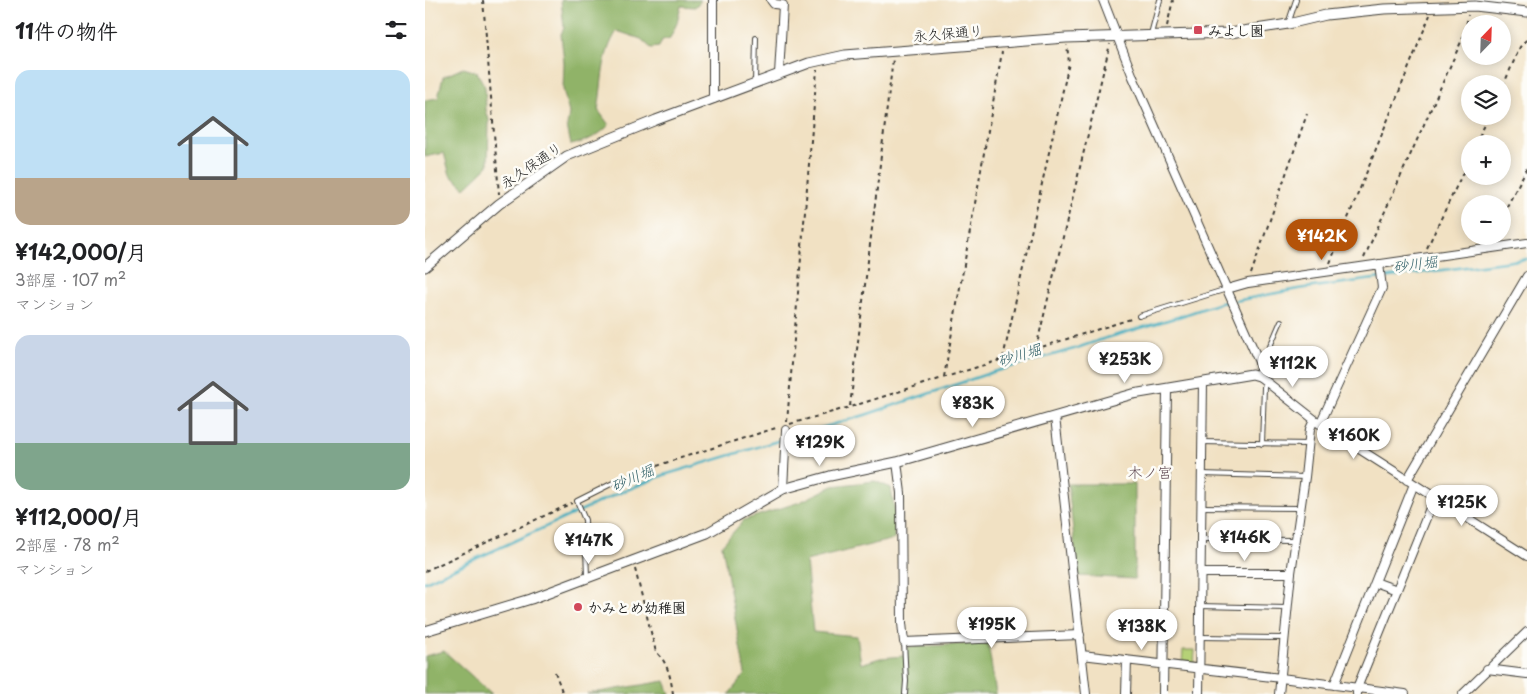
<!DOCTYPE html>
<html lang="ja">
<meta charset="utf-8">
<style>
:root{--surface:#fff;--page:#f2f2f2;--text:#202124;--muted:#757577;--accent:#b45309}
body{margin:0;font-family:"Playpen Sans","Klee One",sans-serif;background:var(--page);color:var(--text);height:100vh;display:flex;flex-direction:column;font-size:19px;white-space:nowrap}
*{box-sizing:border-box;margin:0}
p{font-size:16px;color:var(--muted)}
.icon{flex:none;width:28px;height:28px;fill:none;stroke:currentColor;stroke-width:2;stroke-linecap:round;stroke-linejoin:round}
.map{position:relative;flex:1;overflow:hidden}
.side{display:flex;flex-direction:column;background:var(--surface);width:425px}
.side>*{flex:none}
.needle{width:32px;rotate:23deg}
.buttons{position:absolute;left:1036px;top:15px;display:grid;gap:10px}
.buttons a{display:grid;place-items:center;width:50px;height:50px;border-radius:50%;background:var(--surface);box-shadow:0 2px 12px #0003;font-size:25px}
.price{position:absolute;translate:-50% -42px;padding:0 11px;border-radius:18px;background:#fff;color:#222;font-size:16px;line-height:32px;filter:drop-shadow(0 1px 2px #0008)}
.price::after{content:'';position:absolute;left:50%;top:30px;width:15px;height:11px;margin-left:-8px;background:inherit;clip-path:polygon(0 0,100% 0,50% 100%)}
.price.selected{background:var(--accent);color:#fff}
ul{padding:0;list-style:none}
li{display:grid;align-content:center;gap:10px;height:265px;padding:0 15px}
li span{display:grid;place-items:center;height:155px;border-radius:15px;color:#555}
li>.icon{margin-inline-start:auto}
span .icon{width:90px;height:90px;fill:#fffc;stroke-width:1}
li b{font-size:21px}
h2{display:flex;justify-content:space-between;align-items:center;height:60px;padding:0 15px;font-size:21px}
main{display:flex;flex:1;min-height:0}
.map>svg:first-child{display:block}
.green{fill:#b6d177;stroke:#69764a}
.forest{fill:#90b368;stroke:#566842}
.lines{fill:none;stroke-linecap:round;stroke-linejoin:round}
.stream{stroke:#41adbf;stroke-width:2.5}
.service-casing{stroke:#3c3a35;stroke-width:6}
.minor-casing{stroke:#3c3a35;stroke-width:10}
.tertiary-casing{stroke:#3c3a35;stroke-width:11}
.path{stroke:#3c3a35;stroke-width:2;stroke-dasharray:4 4;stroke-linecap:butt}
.service{stroke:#fff;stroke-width:4}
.minor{stroke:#fff;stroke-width:8}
.tertiary{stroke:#fff;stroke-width:9}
.poi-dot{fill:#d1495b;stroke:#fdfcf7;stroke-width:2}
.labels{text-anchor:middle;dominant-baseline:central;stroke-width:5;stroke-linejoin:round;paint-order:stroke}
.poi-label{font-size:14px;font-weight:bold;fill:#1c1c1c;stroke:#fdfcf7;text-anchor:start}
.street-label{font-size:14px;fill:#1c1c1c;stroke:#fdfcf7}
.water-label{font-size:15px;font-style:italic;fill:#2d5d65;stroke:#fdfcf7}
.neighbourhood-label{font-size:15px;fill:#624b54;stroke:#fdfcf7}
</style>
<main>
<section class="side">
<h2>11件の物件<svg class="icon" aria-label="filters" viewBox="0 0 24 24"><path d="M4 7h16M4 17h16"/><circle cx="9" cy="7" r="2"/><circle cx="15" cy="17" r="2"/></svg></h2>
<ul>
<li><span style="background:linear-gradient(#bfe0f5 70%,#b9a48a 0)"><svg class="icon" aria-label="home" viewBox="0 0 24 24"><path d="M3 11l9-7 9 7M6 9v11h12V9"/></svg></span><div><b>¥142,000/月</b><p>3部屋 · 107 m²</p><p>マンション</p></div></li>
<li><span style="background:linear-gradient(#c9d6e8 70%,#7fa58c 0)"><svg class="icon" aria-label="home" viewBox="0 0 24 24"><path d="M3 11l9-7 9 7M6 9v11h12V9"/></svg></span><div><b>¥112,000/月</b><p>2部屋 · 78 m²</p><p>マンション</p></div></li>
</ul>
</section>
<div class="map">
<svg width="1102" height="694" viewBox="0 0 1102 694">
<rect width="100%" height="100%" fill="#fdfcf7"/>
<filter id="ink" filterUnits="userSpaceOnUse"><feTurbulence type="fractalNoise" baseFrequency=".02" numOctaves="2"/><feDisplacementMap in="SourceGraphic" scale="10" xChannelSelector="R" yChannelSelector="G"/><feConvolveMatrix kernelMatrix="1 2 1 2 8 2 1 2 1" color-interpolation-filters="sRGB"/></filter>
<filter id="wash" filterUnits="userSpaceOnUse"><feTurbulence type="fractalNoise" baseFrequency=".0096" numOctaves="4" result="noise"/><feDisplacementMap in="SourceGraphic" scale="20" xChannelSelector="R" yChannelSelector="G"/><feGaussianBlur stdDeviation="1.12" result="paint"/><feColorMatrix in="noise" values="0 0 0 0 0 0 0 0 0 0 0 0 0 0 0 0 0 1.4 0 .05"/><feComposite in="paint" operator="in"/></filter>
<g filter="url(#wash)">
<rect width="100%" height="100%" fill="#f1e1c3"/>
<path class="green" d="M 758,650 L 770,650 L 769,664 L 768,665 L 757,664 Z"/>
<path class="forest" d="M 136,0 L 276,0 L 270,7 L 256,6 L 252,23 L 245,38 L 237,40 L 234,47 L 226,48 L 216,39 L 192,31 C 176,56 178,81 173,110 L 184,125 C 174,136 160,142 146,145 L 142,126 L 144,113 L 138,89 L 139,63 L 136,34 L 139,28 Z
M 38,68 L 52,72 L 60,87 L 61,110 L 64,120 L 63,166 L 40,188 L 25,175 L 19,153 L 0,157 L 0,100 L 13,98 L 18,77 Z
M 450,481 L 466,488 L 470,513 L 469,539 L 381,561 L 388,632 L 432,636 L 436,664 L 455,658 L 479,656 L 483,647 L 563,643 L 571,694 L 304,694 L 320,674 L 297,545 L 319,520 L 375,502 L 408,486 Z
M 643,484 L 710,484 L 710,579 L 653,576 Z
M 19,651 L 67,694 L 0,694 L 0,656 Z
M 240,681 L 245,694 L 162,694 Z"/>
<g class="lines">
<path class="stream" d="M 810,301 L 873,289 L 1102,259
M 0,582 L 192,494 L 239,475 L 440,415 L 568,372 L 649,349 L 675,340 L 753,317 L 795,303 L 804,302"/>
</g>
</g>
<g filter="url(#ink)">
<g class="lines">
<defs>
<path id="service" d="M 863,24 L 871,0
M 726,34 L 735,0
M 330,83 L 331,38
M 714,316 L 802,289
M 836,367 L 856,321
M 777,442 L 884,444
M 837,444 L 839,387 L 841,382
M 777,474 L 880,477
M 776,507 L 875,508
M 776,539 L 870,540
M 162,577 L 160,520 L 152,501 L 188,483
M 774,606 L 862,608
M 774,637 L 859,638
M 479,642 L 481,681 L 480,694"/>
<path id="minor" d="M 346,0 L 349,4 L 358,5 L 354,74
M 678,0 L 708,77 L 834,362 L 835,369 L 834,376 L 895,424 L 1102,556
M 288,99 L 288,0
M 802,289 L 823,283 L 1102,243
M 630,417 L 661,694
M 895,424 L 957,288 L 954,264
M 472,462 L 476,493 L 477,623 L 479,642 L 655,635
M 982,480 L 1102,276
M 358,489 L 361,430
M 775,573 L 866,573
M 950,582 L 972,590
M 657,655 L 856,678 L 980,694
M 1062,669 L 1102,674
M 909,685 L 989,484
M 701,694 L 702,660
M 738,694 L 742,389
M 774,694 L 778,382
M 854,694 L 866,573 L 880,477 L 885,429 L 889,420
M 932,694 L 932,688 L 1010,496
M 1038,694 L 1102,632"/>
<path id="tertiary" d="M 0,267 L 74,204 L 142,156 L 231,120 L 384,63 L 420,55 L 641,38 L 805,33 L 863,24 L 901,15 L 959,9 L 1050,6 L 1102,12
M 0,631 L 106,599 L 282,533 L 358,489 L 405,476 L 472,462 L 708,394 L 827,374 L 834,376"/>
</defs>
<use href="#service" class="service-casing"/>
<use href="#minor" class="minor-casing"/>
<use href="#tertiary" class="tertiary-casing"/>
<path class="path" d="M 58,0 L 74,194
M 742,26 L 748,0
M 1078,86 L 1095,47 L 1102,39
M 1051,144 L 1064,116
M 1078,214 L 1102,168
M 1002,248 L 1045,158
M 939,258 L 1040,33 L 1043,15
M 905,263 L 1005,15
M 826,274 L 882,114
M 611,348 L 685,44
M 578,358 L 644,63 L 642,45
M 519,377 L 577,52
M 425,406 L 468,59
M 362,422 L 392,70
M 365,424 L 425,407 L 709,318
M 195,481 L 240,463 L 354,427
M 210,569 L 231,652 C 243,662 246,679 248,694
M 0,571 L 147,503
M 130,672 L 138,694"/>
<use href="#service" class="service"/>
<use href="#minor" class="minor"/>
<use href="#tertiary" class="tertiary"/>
</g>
</g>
<g class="poi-dot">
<rect x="768" y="25" width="10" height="10" rx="2.5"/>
<circle cx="153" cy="607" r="5"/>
</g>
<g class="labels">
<g class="poi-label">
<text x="783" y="30">みよし園</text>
<text x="163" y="607">かみとめ幼稚園</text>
</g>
<g class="street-label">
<text transform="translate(523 33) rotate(-5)">永久保通り</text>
<text transform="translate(106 165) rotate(-34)">永久保通り</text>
</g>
<g class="water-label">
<text transform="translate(990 263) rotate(-7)">砂川堀</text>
<text transform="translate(594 354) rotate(-17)">砂川堀</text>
<text transform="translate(207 477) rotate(-24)">砂川堀</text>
</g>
<g class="neighbourhood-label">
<text x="725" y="471">木ノ宮</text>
</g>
</g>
</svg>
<div class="buttons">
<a><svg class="needle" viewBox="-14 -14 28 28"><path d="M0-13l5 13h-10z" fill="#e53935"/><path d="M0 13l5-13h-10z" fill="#757577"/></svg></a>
<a><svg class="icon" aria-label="layers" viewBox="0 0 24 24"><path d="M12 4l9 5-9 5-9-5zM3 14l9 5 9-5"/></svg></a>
<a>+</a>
<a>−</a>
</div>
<b class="price selected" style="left:897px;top:261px">¥142K</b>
<b class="price" style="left:700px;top:384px">¥253K</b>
<b class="price" style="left:868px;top:388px">¥112K</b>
<b class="price" style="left:548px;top:428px">¥83K</b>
<b class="price" style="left:929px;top:460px">¥160K</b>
<b class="price" style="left:395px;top:467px">¥129K</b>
<b class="price" style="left:1037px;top:527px">¥125K</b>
<b class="price" style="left:820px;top:562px">¥146K</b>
<b class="price" style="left:164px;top:565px">¥147K</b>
<b class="price" style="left:567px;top:649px">¥195K</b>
<b class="price" style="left:717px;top:651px">¥138K</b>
</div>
</main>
